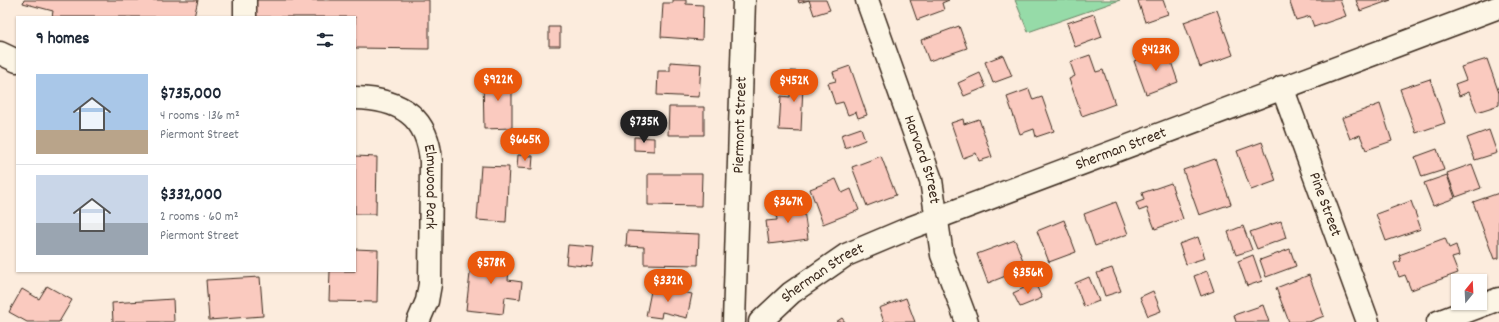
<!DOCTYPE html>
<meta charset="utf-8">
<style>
:root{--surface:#fff;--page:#f6f6f7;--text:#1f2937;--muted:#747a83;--line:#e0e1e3;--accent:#ea580c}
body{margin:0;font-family:Dekko,sans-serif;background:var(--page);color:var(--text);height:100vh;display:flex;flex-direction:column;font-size:15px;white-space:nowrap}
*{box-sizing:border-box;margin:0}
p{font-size:13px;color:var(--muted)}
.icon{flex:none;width:22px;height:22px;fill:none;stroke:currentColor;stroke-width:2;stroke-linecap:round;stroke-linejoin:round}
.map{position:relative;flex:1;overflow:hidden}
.sheet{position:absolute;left:16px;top:16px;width:340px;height:256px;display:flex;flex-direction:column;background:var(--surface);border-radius:0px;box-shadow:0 1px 3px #0004}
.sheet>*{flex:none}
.needle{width:26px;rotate:18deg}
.controls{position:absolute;left:1451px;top:274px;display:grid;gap:8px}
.controls a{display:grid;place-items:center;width:36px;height:36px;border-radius:0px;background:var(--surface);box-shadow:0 1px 3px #0004;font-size:20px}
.price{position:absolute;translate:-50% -34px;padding:0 9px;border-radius:14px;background:var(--accent);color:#fff;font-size:13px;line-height:26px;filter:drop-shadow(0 1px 2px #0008)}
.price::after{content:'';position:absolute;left:50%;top:24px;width:12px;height:9px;margin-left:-6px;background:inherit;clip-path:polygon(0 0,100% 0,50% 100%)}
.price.on{background:#222;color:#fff}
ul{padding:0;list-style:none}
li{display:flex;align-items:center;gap:12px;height:100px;padding:0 20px}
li+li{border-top:1px solid var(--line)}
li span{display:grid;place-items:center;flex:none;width:112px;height:80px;border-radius:0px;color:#555}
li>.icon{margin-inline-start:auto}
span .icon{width:48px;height:48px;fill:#fffc;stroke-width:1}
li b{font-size:17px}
h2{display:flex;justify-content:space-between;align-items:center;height:48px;padding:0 20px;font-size:17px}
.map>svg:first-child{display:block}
.green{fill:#96dba8;stroke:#688263}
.building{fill:#facabf;stroke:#3b2a1e}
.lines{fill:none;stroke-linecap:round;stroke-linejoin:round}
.minor-casing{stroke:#3b2a1e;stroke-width:25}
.minor{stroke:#fcf5e5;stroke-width:22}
.labels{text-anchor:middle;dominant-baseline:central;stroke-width:3;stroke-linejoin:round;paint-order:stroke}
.street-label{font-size:16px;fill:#3b2a1e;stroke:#fcf5e5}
</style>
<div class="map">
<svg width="1499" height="322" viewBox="0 0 1499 322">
<rect width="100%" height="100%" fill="#fcecdd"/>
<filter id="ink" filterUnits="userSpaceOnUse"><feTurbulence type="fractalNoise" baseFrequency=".025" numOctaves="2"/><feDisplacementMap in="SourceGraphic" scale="8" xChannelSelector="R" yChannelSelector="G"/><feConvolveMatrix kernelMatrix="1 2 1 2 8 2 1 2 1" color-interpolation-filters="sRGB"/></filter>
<g filter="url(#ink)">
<path class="green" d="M 1015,0 L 1120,0 L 1028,32 Z"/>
<path class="building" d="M 24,0 L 198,0 L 194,17 L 52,17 L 53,11 L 23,3 Z
M 256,0 L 429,0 L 429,49 L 355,48 L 355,17 L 256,17 Z
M 673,0 L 686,0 L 686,4 L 703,5 L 702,40 L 661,37 L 663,3 L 673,3 Z
M 798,0 L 809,0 L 799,3 Z
M 809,0 L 826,0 L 830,10 L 814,15 Z
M 910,0 L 949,0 L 942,3 L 944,10 L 917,20 Z
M 1141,0 L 1163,0 L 1168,14 L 1145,22 L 1138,1 Z
M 1289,0 L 1340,0 L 1346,16 L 1314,27 L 1310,16 L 1296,20 Z
M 1356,0 L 1391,0 L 1360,11 Z
M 1217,10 L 1233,55 L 1200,67 L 1184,22 Z
M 1094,14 L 1102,37 L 1075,47 L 1067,23 Z
M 959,26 L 967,48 L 929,61 L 921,40 Z
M 549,27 L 560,27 L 560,46 L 549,46 Z
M 1167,50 L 1178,82 L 1146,94 L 1134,61 Z
M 1003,55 L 1012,76 L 993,83 L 985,62 Z
M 1090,55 L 1096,72 L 1103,70 L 1115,104 L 1082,116 L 1069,79 L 1075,76 L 1070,62 Z
M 1487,59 L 1499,93 L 1499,105 L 1477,112 L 1469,92 L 1459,96 L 1455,84 L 1466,80 L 1461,67 Z
M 670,62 L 701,64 L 699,97 L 657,95 L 658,71 L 670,71 Z
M 850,66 L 867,115 L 858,118 L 856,112 L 848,115 L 843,102 L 835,104 L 828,83 L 836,81 L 833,72 Z
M 791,71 L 810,72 L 810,86 L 803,85 L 801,131 L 779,130 L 781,96 L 790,97 Z
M 980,73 L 986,87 L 964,96 L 958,83 Z
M 483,76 L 512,76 L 512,128 L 484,129 Z
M 1430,79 L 1445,123 L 1416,133 L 1400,89 Z
M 1029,89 L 1033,100 L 1042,97 L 1054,131 L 1036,137 L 1034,129 L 1020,134 L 1007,97 Z
M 1380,104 L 1392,141 L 1366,150 L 1360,135 L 1350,139 L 1342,118 Z
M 669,107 L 704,107 L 704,135 L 668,135 Z
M 963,119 L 964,124 L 979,119 L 992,157 L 979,161 L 976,153 L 963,158 L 951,123 Z
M 861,128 L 865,140 L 845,148 L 841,135 Z
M 1489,130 L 1497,153 L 1475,160 L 1467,138 Z
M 634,137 L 654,138 L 654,151 L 634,150 Z
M 1262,142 L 1276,181 L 1251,190 L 1237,151 Z
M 1437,149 L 1444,170 L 1422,177 L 1415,157 Z
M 518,155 L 533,156 L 532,169 L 517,168 Z
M 355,156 L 377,157 L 376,214 L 355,214 Z
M 881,156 L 896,195 L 867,206 L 852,167 Z
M 1215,159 L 1231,204 L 1199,215 L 1183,170 Z
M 1472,164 L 1481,188 L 1456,197 L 1447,173 Z
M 481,166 L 509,167 L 506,222 L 477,220 Z
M 648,174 L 702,174 L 701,206 L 648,205 Z
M 1447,175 L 1455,198 L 1433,206 L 1424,183 Z
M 836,179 L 842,193 L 851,189 L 859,210 L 823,224 L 810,189 Z
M 1171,183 L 1183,219 L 1155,229 L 1147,208 L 1139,211 L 1136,203 L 1144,200 L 1142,193 Z
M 1499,193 L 1499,258 L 1494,259 L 1473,202 Z
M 1411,201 L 1421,229 L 1386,241 L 1376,214 Z
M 1116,202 L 1128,234 L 1095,246 L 1084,214 Z
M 803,203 L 808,239 L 769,244 L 766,221 L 777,220 L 775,206 Z
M 1064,220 L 1076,252 L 1049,262 L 1037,231 Z
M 1281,221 L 1286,238 L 1257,249 L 1250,232 Z
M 1243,226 L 1252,250 L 1236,255 L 1228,232 Z
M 627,231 L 699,234 L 698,265 L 644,264 L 644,247 L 626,246 Z
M 1198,237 L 1205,258 L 1186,264 L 1179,244 Z
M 1445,238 L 1449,248 L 1456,245 L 1459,256 L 1452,258 L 1458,273 L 1411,290 L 1405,275 L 1399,277 L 1394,263 L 1401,261 L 1399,255 Z
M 1015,240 L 1026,268 L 988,283 L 977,254 Z
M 568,245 L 594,247 L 592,267 L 566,264 Z
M 355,249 L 378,250 L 377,302 L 329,301 L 330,271 L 355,271 Z
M 1290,249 L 1296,266 L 1266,277 L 1260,260 Z
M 472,255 L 510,259 L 508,280 L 522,282 L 520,299 L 505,297 L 503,314 L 466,310 Z
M 1253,255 L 1262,281 L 1247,286 L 1238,261 Z
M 1112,268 L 1121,291 L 1105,296 L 1097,273 Z
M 1207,271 L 1214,291 L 1201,296 L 1194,276 Z
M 1309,275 L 1324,316 L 1309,322 L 1289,322 L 1276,288 Z
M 260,277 L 263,316 L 209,320 L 206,280 Z
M 1089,277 L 1099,301 L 1084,307 L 1075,283 Z
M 1035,283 L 1042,298 L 1020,307 L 1013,293 Z
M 47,286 L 72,300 L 59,322 L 27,322 L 9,312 L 22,289 L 39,299 Z
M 652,286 L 692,294 L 687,318 L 662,312 L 661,318 L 646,316 Z
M 1153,291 L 1161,311 L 1148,316 L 1140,297 Z
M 906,298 L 915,322 L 884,322 L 879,308 Z
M 173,299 L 174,322 L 113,322 L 112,303 Z
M 1263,305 L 1269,322 L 1236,322 L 1234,315 Z
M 842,318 L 845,322 L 836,322 Z"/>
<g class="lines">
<defs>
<g id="minor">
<path id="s1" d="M 867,0 L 931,180 L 942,255 L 967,322"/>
<path d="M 245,17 L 245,0"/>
<path d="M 0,53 L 17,61"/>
<path id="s2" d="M 1282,87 L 1368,322"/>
<path id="s3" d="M 355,98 C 398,99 428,114 431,162 L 430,284 L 427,301 L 418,322"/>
<path id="s4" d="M 734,322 L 744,0"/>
<path id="s5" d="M 760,322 L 791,293 L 846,255 L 910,228 L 1499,7"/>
<path d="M 1438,322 L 1499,299"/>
</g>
</defs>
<use href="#minor" class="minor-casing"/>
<use href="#minor" class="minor"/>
</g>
</g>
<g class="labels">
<g class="street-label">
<text stroke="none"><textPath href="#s4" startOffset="197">Piermont Street</textPath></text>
<text stroke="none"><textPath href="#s5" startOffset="404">Sherman Street</textPath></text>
<text stroke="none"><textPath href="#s1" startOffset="169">Harvard Street</textPath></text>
<text stroke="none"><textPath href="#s3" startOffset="137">Elmwood Park</textPath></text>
<text stroke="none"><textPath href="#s2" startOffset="125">Pine Street</textPath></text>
<text stroke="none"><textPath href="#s5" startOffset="80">Sherman Street</textPath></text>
</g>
</g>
</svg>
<div class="controls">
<a><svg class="needle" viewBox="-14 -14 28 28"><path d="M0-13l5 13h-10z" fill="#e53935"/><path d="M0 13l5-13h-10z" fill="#747a83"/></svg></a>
</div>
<b class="price" style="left:1156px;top:72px">$423K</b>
<b class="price" style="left:498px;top:102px">$922K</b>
<b class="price" style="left:794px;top:103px">$452K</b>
<b class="price on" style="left:644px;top:144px">$735K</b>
<b class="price" style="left:525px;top:162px">$665K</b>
<b class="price" style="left:788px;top:224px">$367K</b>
<b class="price" style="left:491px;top:285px">$578K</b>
<b class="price" style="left:1028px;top:295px">$356K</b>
<b class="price" style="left:668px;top:303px">$332K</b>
<section class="sheet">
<h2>9 homes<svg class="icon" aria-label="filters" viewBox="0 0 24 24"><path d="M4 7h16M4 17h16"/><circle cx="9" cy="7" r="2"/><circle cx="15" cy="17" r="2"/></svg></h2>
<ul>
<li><span style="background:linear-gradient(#a9c7e8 70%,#b9a48a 0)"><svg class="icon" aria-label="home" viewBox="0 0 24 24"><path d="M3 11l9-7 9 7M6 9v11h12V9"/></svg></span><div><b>$735,000</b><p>4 rooms · 136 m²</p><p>Piermont Street</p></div></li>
<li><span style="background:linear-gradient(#c9d6e8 60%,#9aa5b1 0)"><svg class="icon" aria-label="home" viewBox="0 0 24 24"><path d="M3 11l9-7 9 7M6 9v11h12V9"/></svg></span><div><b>$332,000</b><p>2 rooms · 60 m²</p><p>Piermont Street</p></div></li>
</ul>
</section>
</div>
